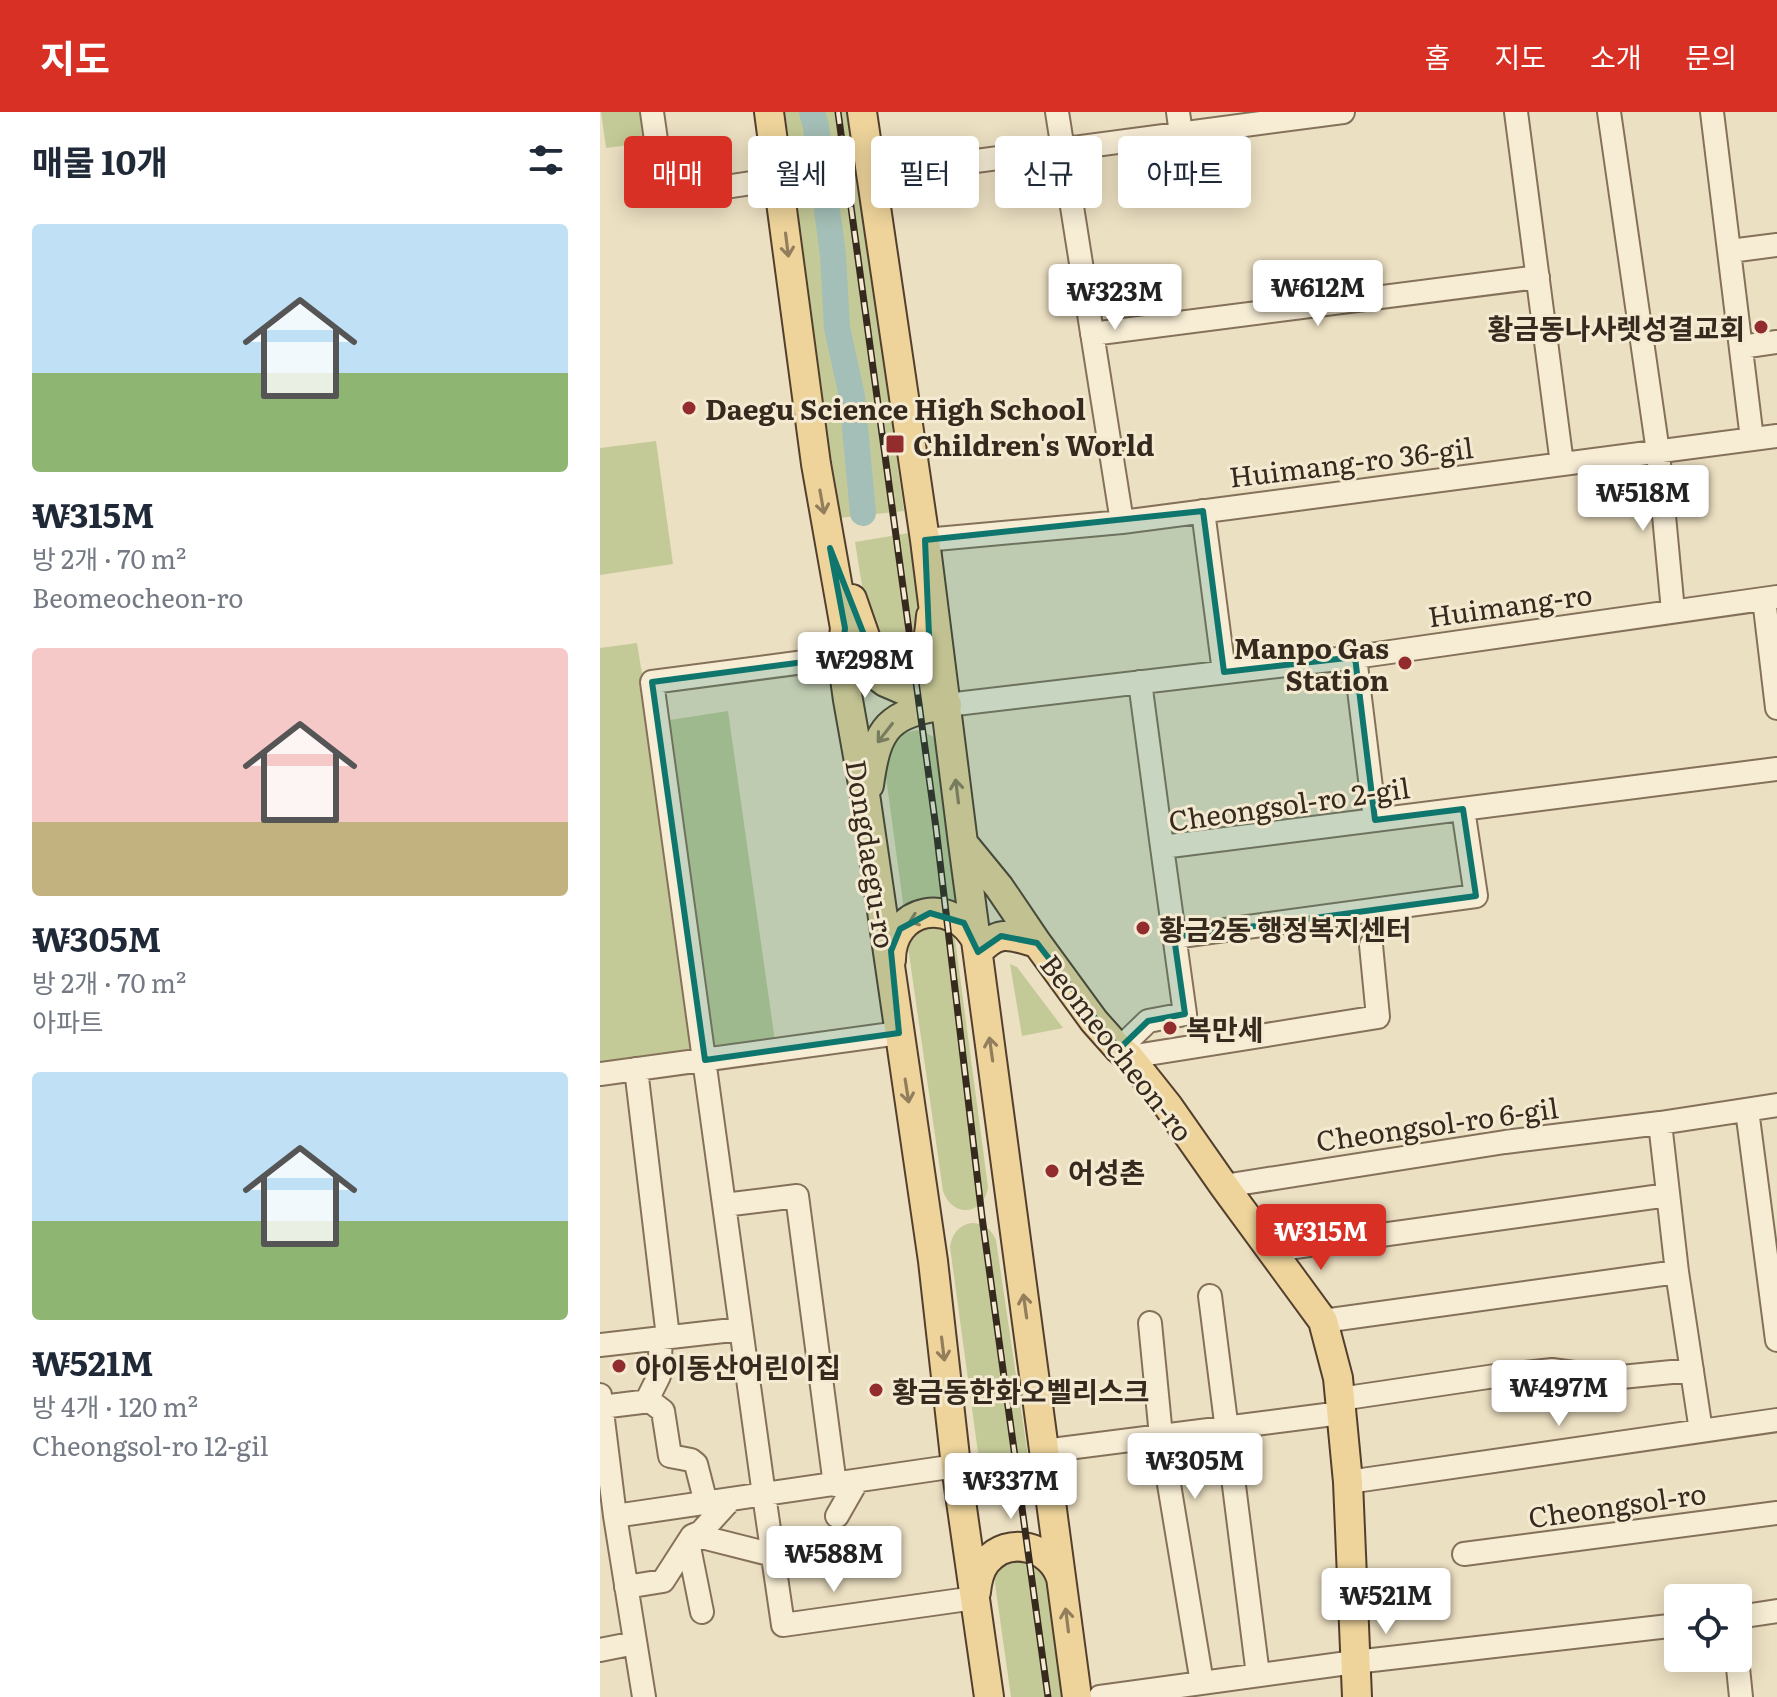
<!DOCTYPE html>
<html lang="ko">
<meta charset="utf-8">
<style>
:root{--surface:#fff;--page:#f6f6f7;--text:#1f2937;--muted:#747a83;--accent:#d93025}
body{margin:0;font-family:Literata,"Noto Sans KR",serif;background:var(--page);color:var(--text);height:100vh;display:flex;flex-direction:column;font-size:30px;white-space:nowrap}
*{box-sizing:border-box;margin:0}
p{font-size:26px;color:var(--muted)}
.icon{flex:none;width:44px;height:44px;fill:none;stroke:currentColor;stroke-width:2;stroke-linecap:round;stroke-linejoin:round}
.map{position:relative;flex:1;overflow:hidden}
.drawer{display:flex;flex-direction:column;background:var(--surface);width:600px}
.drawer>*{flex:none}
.banner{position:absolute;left:24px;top:24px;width:760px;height:72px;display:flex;gap:16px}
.fabs{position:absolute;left:1064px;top:1472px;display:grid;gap:16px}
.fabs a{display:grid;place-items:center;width:88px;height:88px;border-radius:8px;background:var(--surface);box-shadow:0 4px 20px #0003;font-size:40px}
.price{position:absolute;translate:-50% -68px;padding:0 18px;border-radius:8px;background:#fff;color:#222;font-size:26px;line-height:52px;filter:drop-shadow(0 2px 4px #0008)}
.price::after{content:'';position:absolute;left:50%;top:48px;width:24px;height:18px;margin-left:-12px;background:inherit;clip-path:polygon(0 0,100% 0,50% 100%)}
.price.current{background:var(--accent);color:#fff}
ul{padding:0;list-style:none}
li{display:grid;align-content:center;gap:16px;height:424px;padding:0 32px}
li span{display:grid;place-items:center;height:248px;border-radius:8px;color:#555}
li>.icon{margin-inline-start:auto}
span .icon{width:144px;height:144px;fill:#fffc;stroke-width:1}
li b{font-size:34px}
h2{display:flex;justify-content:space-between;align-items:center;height:96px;padding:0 32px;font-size:34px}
.pill{padding:0 28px;border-radius:8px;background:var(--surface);box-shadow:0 4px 20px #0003;font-size:28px;line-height:72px}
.pill.current{background:var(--accent);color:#fff}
header{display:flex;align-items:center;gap:48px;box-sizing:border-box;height:112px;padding:0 40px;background:var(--accent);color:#fff}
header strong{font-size:38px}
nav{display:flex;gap:44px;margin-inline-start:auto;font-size:28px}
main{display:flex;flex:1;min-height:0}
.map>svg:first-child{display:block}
.green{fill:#c4ca97}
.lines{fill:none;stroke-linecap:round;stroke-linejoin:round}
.river{stroke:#a4bfb7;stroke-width:26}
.minor-casing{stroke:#85715a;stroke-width:26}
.major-casing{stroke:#533f2e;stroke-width:32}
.minor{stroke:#f7edd5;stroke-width:22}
.major{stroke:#eed49b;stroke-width:28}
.rail-casing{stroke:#36291e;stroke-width:7}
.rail{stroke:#f4ead1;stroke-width:4;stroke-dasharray:12;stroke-linecap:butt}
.oneway{stroke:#927e5c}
.marked{fill:#0f766e;fill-opacity:0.2;stroke:#0f766e;stroke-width:6;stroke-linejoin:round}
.poi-dot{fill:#922c2d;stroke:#f4ead1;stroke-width:3}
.labels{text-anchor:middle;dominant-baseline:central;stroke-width:6;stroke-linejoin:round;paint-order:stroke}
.poi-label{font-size:28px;font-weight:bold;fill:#36291e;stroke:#f4ead1;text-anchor:start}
.street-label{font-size:28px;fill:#36291e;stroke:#f4ead1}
</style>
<header>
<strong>지도</strong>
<nav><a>홈</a><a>지도</a><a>소개</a><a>문의</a></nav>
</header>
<main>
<section class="drawer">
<h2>매물 10개<svg class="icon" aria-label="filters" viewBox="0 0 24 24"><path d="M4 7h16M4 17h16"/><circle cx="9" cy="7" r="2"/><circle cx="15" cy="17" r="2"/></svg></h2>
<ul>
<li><span style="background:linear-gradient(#bfe0f5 60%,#8fb573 0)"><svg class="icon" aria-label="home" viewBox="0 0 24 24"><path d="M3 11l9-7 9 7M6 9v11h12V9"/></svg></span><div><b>₩315M</b><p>방 2개 · 70 m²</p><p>Beomeocheon-ro</p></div></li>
<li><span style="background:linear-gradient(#f6c9c9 70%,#c2b280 0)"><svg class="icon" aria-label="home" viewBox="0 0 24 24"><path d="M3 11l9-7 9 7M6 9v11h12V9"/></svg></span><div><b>₩305M</b><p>방 2개 · 70 m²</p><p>아파트</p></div></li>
<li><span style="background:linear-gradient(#bfe0f5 60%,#8fb573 0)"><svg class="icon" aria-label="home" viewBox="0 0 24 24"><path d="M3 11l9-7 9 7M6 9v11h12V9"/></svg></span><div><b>₩521M</b><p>방 4개 · 120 m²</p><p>Cheongsol-ro 12-gil</p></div></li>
</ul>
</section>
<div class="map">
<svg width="1177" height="1585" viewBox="0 0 1177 1585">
<rect width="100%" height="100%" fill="#ece0c2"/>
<path class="green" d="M 1,0 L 41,0 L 45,31 L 6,36 Z
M 185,0 L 248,0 L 304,399 L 239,406 Z
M 56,329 L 73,452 L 0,463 L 0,336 Z
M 309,421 L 325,521 L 315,539 L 271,530 L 255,430 Z
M 37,531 L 50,611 L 128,599 L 175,929 L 0,955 L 0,536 Z
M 317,618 C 328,621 337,625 341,635 L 357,802 L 305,806 L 283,643 L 300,622 Z
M 330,808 L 353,821 L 355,827 L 388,1075 C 384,1104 352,1106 343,1079 L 308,835 L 307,829 Z
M 410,852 L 417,855 L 463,916 L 422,924 Z
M 371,1111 C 384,1111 391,1117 396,1128 L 430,1358 C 432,1390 396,1399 382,1370 L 350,1135 C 352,1122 358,1114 371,1111 Z
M 418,1439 L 445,1458 L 462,1585 L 411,1585 L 394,1465 L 395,1459 Z"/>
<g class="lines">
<path class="river" d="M 212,0 L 216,15 L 233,143 L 237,216 L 252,284 L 263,401"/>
<defs>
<path id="minor" d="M 52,0 L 62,70 L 79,82 L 178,67
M 457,0 L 522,410
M 578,0 L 581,22
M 916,0 L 962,352
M 1009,0 L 1058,340 L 1073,499
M 1112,0 L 1152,327
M 271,63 L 743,0
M 1130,139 L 1177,133
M 492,222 L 938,165
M 1141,235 L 1177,230
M 603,399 L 624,560
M 325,428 L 522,410 L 1177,324
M 1164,487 L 1177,596
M 242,545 L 52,570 L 164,1383 L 183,1513 L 375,1486
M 755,545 L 775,708
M 540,570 L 562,735
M 347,593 L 755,545 L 1177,485
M 574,825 L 876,784 L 863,697
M 519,937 L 548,909 L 585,902 L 562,735 L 1177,657
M 529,945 L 778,905 L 771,833
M 36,957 L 68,1225
M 0,962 L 299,921
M 1147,998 L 1177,1228
M 1060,1011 L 1077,1160 L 1101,1319
M 624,1074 L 905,1030 L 1060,1011 L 1177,993
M 124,1093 L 197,1084 L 235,1373
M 673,1138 L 1068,1083
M 610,1184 L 658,1563
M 723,1209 L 1077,1160
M 550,1211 L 561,1324 L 602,1571
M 0,1233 L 141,1217
M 0,1283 L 15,1404 L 44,1585
M 740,1287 L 895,1264 L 952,1258 L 1011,1266 L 1092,1258
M 46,1290 L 59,1264 L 61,1226
M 1,1295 L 50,1289 L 63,1299 L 70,1344 L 91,1348 L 96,1352 L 106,1391
M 444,1339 L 741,1301
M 748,1370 L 1177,1308
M 15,1404 L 356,1354
M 237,1404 L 257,1369
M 94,1423 L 173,1443
M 88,1430 L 102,1500
M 864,1442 L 1177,1401
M 26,1475 L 63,1469 L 92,1424 L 101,1420 L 130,1388
M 1138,1505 L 1177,1499
M 0,1538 L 35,1531
M 1137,1546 L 1141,1585
M 500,1585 L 755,1550 L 1078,1513"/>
<path id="major" d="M 169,0 L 216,352 L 245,516 L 242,545 L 248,588 L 266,689 L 333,1149 L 356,1354 L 389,1585
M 262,0 L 325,428 L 363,731 L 477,1585
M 252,487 L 268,533 C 284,553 314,554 327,529 C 330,522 330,513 331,504
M 253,537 L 272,560 L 285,570 L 313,582 L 329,584 L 345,592
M 269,673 C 277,615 288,601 347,593
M 363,731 L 399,775 L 437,831 L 494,909 L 519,937 L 529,945 L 568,994 L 624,1074 L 723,1209 L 738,1266 L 748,1370 L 757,1585
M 378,840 C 399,817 409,823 437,831
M 291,848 C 291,795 353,783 377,830
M 376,1480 C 377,1470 379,1459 386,1450 C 408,1423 451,1434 461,1466"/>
</defs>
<use href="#minor" class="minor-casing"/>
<use href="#major" class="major-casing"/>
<use href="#minor" class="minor"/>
<use href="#major" class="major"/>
<defs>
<path id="rail" d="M 238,0 L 336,716 L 382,1105 L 448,1585"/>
</defs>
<use href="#rail" class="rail-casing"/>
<use href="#rail" class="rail"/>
</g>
<defs><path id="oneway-shaft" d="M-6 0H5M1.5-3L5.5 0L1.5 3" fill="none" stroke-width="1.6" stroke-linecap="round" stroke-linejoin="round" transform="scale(2)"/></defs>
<g class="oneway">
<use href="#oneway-shaft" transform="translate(187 133) rotate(83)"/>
<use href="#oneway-shaft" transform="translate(222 390) rotate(80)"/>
<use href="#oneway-shaft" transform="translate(285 621) rotate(128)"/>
<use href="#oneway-shaft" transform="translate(357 679) rotate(-97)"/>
<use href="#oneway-shaft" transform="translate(320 806) rotate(159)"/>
<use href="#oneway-shaft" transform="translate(391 937) rotate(-98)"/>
<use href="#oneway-shaft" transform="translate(307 979) rotate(81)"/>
<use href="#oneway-shaft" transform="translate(425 1194) rotate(-98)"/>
<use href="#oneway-shaft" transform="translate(343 1237) rotate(83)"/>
<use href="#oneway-shaft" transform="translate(467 1508) rotate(-97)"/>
</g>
<path class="marked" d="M 603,399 L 624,560 L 755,545 L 775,708 L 863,697 L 876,784 L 574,825 L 585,902 L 548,909 L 519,937 L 437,831 L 401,824 L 378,840 L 364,811 L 330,801 L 300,817 L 291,839 L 299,921 L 105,948 L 52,570 L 242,545 L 245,516 L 230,436 L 268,533 L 283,546 L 303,548 L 319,540 L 329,523 L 325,428 Z"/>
<g class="poi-dot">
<circle cx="1161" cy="215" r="8"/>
<circle cx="89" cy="296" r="8"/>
<rect x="285" y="322" width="20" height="20" rx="4"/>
<circle cx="805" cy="551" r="8"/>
<circle cx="543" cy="816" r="8"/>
<circle cx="570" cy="916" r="8"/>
<circle cx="452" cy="1059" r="8"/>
<circle cx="19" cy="1254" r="8"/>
<circle cx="276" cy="1278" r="8"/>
</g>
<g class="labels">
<g class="poi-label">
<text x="1145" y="215" text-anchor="end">황금동나사렛성결교회</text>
<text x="105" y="296">Daegu Science High School</text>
<text x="313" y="332">Children's World</text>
<text x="789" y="535" text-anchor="end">Manpo Gas<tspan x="789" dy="32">Station</tspan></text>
<text x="559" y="816">황금2동 행정복지센터</text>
<text x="586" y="916">복만세</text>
<text x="468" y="1059">어성촌</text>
<text x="35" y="1254">아이동산어린이집</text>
<text x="292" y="1278">황금동한화오벨리스크</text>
</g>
<g class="street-label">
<text transform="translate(751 349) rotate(-7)">Huimang-ro 36-gil</text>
<text transform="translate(910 492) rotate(-8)">Huimang-ro</text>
<text transform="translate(689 691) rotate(-8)">Cheongsol-ro 2-gil</text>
<text transform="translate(272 742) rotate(81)">Dongdaegu-ro</text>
<text transform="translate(518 935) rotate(52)">Beomeocheon-ro</text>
<text transform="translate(837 1011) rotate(-8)">Cheongsol-ro 6-gil</text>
<text transform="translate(1017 1392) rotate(-8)">Cheongsol-ro</text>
</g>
</g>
</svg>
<div class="fabs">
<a><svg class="icon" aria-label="locate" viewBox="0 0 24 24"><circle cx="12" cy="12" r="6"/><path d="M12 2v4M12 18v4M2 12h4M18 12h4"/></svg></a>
</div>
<b class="price" style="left:718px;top:216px">₩612M</b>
<b class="price" style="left:515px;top:220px">₩323M</b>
<b class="price" style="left:1043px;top:421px">₩518M</b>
<b class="price" style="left:265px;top:588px">₩298M</b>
<b class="price current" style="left:721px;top:1160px">₩315M</b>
<b class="price" style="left:959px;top:1316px">₩497M</b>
<b class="price" style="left:595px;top:1389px">₩305M</b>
<b class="price" style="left:411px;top:1409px">₩337M</b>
<b class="price" style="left:234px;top:1482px">₩588M</b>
<b class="price" style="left:786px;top:1524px">₩521M</b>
<div class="banner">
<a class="pill current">매매</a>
<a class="pill">월세</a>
<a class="pill">필터</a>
<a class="pill">신규</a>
<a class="pill">아파트</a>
</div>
</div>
</main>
